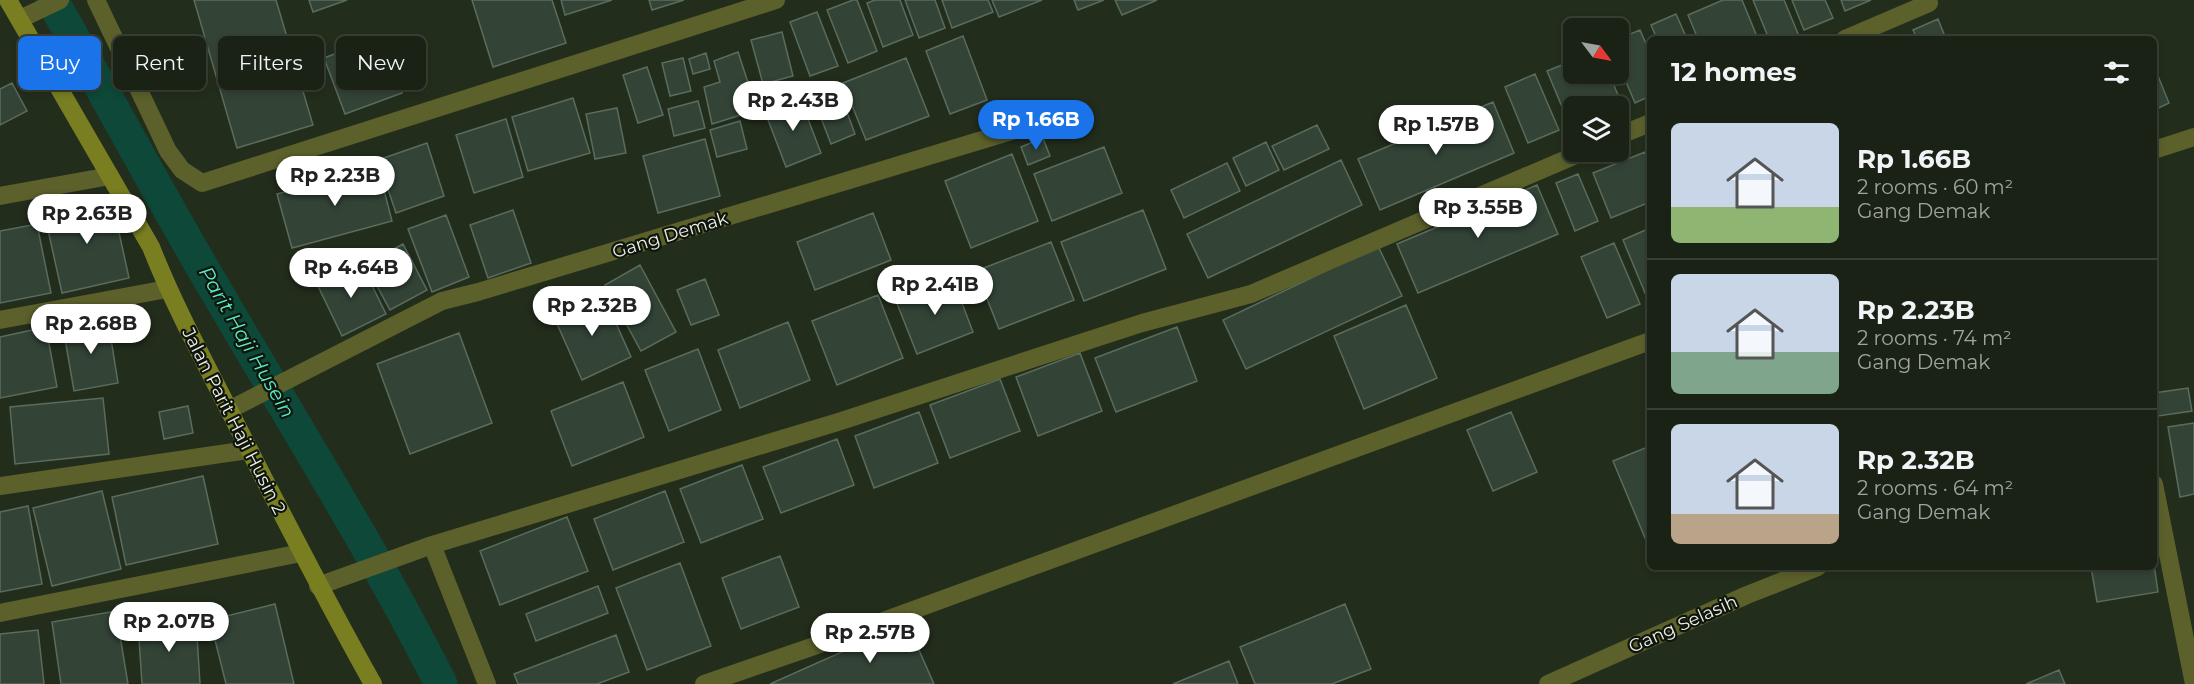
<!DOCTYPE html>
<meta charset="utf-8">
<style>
:root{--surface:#1a2215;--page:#232a1e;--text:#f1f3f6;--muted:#9fa4a0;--line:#383f34;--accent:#1a73e8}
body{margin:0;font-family:Montserrat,sans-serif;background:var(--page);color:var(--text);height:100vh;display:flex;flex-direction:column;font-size:22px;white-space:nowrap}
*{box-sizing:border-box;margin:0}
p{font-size:20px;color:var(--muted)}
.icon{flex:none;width:33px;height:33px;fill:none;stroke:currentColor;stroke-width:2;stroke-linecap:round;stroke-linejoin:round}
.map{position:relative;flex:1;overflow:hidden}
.side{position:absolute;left:1647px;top:36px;width:510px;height:534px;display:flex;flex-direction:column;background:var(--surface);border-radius:9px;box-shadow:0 3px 9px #0003,0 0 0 2px var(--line)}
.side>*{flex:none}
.guide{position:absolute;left:18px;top:36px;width:570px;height:54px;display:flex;gap:12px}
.needle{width:39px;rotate:122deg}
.tools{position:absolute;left:1563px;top:18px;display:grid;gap:12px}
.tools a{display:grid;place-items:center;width:66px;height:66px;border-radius:9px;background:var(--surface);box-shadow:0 3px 9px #0003,0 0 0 2px var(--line);font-size:30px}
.price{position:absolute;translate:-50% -51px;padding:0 14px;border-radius:21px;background:#fff;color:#222;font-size:20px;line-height:39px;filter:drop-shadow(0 2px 3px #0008)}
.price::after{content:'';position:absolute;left:50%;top:36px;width:18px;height:14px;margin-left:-9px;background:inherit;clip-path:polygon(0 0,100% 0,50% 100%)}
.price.selected{background:var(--accent);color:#fff}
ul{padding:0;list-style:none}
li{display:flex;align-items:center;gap:18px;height:150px;padding:0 24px}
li+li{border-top:2px solid var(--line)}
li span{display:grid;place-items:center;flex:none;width:168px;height:120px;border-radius:9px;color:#555}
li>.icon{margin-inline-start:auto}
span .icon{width:72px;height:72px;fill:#fffc;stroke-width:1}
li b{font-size:26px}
h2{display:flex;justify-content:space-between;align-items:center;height:72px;padding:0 24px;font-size:26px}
.tag{padding:0 21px;border-radius:9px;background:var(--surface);box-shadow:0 3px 9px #0003,0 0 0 2px var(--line);font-size:21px;line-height:54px}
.tag.selected{background:var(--accent);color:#fff}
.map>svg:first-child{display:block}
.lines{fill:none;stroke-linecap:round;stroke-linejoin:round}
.canal{stroke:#0d4839;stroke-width:33}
.building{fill:#334437;stroke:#596c5d;stroke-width:1.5}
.lane{stroke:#5c602b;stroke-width:18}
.street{stroke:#5c602b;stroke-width:18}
.secondary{stroke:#797f21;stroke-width:18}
.labels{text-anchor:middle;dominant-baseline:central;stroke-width:4.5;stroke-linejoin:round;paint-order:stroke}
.street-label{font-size:18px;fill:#e9efe4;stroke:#0f140c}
.water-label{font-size:20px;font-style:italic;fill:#5aeac2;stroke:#0f140c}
</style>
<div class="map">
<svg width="2194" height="684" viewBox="0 0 2194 684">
<rect width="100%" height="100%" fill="#232d1c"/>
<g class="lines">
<path class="canal" d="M 52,0 C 109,100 163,202 222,301 C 296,428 375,553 441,684"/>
</g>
<path class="building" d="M 194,0 L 276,0 L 313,125 L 237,148 Z
M 309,0 L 347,0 L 313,12 Z
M 472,0 L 552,0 L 566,43 L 493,67 Z
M 561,0 L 612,0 L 565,15 Z
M 649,0 L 684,0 L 652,10 Z
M 853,0 L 857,0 L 877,51 L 848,63 L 827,10 Z
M 875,0 L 900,0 L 913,35 L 883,47 L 867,3 Z
M 905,0 L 935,0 L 945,28 L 919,38 Z
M 942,0 L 988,0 L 993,12 L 952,28 Z
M 992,0 L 1042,0 L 999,17 Z
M 1074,0 L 1104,0 L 1078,10 Z
M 1115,0 L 1157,0 L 1122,15 Z
M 1723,0 L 1742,0 L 1758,39 L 1698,39 L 1688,15 Z
M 1753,0 L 1784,0 L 1799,36 L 1792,39 L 1769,39 Z
M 1792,0 L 1825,0 L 1833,18 L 1804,30 Z
M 1841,0 L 1871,0 L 1845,11 Z
M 817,12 L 838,66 L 810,76 L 790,22 Z
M 1676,14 L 1687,39 L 1657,39 L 1651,25 Z
M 1938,19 L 1946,39 L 1917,39 L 1913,30 Z
M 1640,30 L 1650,53 L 1650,96 L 1635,103 L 1618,63 L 1618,39 Z
M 782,32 L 793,76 L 763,84 L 751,40 Z
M 382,36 L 402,93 L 345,114 L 324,58 Z
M 963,36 L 987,100 L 950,114 L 926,51 Z
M 738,52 L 757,110 L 712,124 L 704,87 L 720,82 L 714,61 Z
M 706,53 L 710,69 L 693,74 L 689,59 Z
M 683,58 L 691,91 L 670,96 L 662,63 Z
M 906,58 L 929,116 L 866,140 L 843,83 Z
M 1574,60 L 1574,74 L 1609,74 L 1622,104 L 1616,106 L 1574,106 L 1574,125 L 1570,126 L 1547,71 Z
M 2154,66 L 2169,103 L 2154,110 Z
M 647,67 L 663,115 L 638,123 L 623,75 Z
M 1535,74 L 1559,130 L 1528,143 L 1505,87 Z
M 12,83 L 27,111 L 0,125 L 0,89 Z
M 839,90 L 855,134 L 831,144 L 814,100 Z
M 573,98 L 590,153 L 528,171 L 512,117 Z
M 800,98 L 821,153 L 786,167 L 765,112 Z
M 698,101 L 705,128 L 674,136 L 668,109 Z
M 1493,102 L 1514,153 L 1380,210 L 1358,159 Z
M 617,108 L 626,153 L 595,159 L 586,114 Z
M 506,119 L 523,177 L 474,193 L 456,135 Z
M 740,121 L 747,149 L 717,157 L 710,130 Z
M 1317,125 L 1329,149 L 1284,170 L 1272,146 Z
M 1043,138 L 1050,156 L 1028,165 L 1021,147 Z
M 705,139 L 720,196 L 658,213 L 643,156 Z
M 1266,142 L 1279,170 L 1246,186 L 1233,158 Z
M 427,143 L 444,196 L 396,213 L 378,160 Z
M 1104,147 L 1122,193 L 1052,221 L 1034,174 Z
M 1645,152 L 1650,163 L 1650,202 L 1611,218 L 1593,173 Z
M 1012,154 L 1038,221 L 971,248 L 945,181 Z
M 1341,160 L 1362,205 L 1208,278 L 1187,234 Z
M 1227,163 L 1240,191 L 1184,218 L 1171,190 Z
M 378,167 L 392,221 L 292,248 L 277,194 Z
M 1578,174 L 1598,221 L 1575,231 L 1556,183 Z
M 1537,185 L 1558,234 L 1418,293 L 1397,244 Z
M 111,196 L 129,278 L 62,293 L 44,212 Z
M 513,210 L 531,263 L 488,278 L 470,225 Z
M 1143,210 L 1166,269 L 1084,301 L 1061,242 Z
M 873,213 L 891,260 L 815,290 L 797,242 Z
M 446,215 L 469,277 L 432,292 L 408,229 Z
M 37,224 L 51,293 L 0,303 L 0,231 Z
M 1650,228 L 1650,305 L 1623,240 Z
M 1051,242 L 1074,300 L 999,329 L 976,271 Z
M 1614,243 L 1640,304 L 1607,318 L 1581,257 Z
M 403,244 L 427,290 L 390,310 L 365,264 Z
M 1378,246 L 1402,296 L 1246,369 L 1223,320 Z
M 361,263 L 386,314 L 342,336 L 317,284 Z
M 640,265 L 676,332 L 641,351 L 605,285 Z
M 705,279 L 719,315 L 691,325 L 677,290 Z
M 953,279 L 973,332 L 917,354 L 896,301 Z
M 603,294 L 631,357 L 582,380 L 554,317 Z
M 878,295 L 903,358 L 837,385 L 812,321 Z
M 1406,305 L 1437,378 L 1364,409 L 1334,336 Z
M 108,320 L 118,383 L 74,391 L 63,327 Z
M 788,322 L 810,380 L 740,408 L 718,350 Z
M 46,327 L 57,387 L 0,398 L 0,337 Z
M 1177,327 L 1197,381 L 1116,412 L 1095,358 Z
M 459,333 L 492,423 L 410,454 L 377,364 Z
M 698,349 L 721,410 L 669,431 L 645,370 Z
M 1080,353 L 1102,411 L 1038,436 L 1016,377 Z
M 1000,379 L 1020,431 L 950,458 L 930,405 Z
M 623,382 L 644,437 L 572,466 L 551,411 Z
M 2188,388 L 2192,411 L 2158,416 L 2154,393 Z
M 103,398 L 109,454 L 15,464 L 10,407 Z
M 188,406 L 193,433 L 164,439 L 159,412 Z
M 919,412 L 938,463 L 874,488 L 855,436 Z
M 1511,412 L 1537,472 L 1493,491 L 1467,430 Z
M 2194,423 L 2194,494 L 2180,497 L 2168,427 Z
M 837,439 L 854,485 L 781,513 L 763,467 Z
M 1650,446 L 1650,550 L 1613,461 Z
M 742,465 L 763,519 L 701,543 L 680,489 Z
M 203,476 L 218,544 L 126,565 L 112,497 Z
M 102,491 L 121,569 L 52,586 L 33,508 Z
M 665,491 L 684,542 L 613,570 L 594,519 Z
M 28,506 L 42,584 L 0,592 L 0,512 Z
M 567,517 L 588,571 L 500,605 L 480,551 Z
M 780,556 L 799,607 L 741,629 L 722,578 Z
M 680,563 L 711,646 L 647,670 L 616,588 Z
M 2154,564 L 2158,592 L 2097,602 L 2091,567 L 2154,567 Z
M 598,586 L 608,613 L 536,641 L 526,614 Z
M 275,604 L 294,684 L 226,684 L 210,620 Z
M 1345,604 L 1371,669 L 1332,684 L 1255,684 L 1240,647 Z
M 116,611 L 128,684 L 61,684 L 52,622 Z
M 196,619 L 200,684 L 142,684 L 138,624 Z
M 907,623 L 934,684 L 770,684 Z
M 38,630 L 44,684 L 0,684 L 0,634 Z
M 616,635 L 629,672 L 597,684 L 518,684 L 514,674 Z
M 1229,661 L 1238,684 L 1173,684 Z
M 2059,670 L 2065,684 L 2026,684 Z"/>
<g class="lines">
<path class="lane" d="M 0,196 L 110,176"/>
<path class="street" d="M 96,0 L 168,151 L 182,170 L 202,183 L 776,0
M 20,19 L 60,0
M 1845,39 L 1929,3
M 1618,136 L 1650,123
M 2154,150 L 2194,137
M 0,320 L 167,289
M 229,410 L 442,301 L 478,292 L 1048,120
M 2154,484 L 2194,684
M 0,486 L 248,450
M 432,545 L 487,684
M 318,586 L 432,545 L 838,422 L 1142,323 L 1251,294 L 1583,152
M 0,613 L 301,553
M 704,684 L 823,643 L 1650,341
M 1548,684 L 1747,595 L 1818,567"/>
<path class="secondary" d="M 8,0 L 151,247 C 173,303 201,355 228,408 C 275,501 322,593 373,684"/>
</g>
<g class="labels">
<g class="street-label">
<text transform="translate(670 235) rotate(-17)">Gang Demak</text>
<text transform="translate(234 421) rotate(63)">Jalan Parit Haji Husin 2</text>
<text transform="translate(1683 624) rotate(-24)">Gang Selasih</text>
</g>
<g class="water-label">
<text transform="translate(247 342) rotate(60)">Parit Haji Husein</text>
</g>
</g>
</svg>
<div class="tools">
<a><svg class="needle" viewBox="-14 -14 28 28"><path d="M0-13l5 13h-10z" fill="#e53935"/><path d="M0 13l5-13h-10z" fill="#9fa4a0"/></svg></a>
<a><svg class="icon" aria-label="layers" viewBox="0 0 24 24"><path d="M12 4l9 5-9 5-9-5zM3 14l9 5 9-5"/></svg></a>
</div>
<b class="price" style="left:793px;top:132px">Rp 2.43B</b>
<b class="price selected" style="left:1036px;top:151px">Rp 1.66B</b>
<b class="price" style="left:1436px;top:156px">Rp 1.57B</b>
<b class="price" style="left:335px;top:207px">Rp 2.23B</b>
<b class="price" style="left:1478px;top:239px">Rp 3.55B</b>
<b class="price" style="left:87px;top:245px">Rp 2.63B</b>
<b class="price" style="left:351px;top:299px">Rp 4.64B</b>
<b class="price" style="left:935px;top:316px">Rp 2.41B</b>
<b class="price" style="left:592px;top:337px">Rp 2.32B</b>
<b class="price" style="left:91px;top:355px">Rp 2.68B</b>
<b class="price" style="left:169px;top:653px">Rp 2.07B</b>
<b class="price" style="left:870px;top:664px">Rp 2.57B</b>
<div class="guide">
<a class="tag selected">Buy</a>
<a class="tag">Rent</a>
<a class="tag">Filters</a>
<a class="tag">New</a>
</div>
<section class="side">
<h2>12 homes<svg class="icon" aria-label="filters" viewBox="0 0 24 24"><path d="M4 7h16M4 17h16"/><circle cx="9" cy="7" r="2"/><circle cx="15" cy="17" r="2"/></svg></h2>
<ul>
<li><span style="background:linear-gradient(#c9d6e8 70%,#8fb573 0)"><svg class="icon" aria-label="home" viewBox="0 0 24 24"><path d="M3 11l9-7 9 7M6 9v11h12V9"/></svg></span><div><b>Rp 1.66B</b><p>2 rooms · 60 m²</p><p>Gang Demak</p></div></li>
<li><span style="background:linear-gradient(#c9d6e8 65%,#7fa58c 0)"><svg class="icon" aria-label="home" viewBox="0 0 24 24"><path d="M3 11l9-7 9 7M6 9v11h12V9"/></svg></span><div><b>Rp 2.23B</b><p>2 rooms · 74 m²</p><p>Gang Demak</p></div></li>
<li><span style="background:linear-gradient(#c9d6e8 75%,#b9a48a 0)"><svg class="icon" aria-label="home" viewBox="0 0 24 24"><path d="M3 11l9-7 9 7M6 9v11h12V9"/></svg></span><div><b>Rp 2.32B</b><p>2 rooms · 64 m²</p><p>Gang Demak</p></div></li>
</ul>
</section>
</div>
